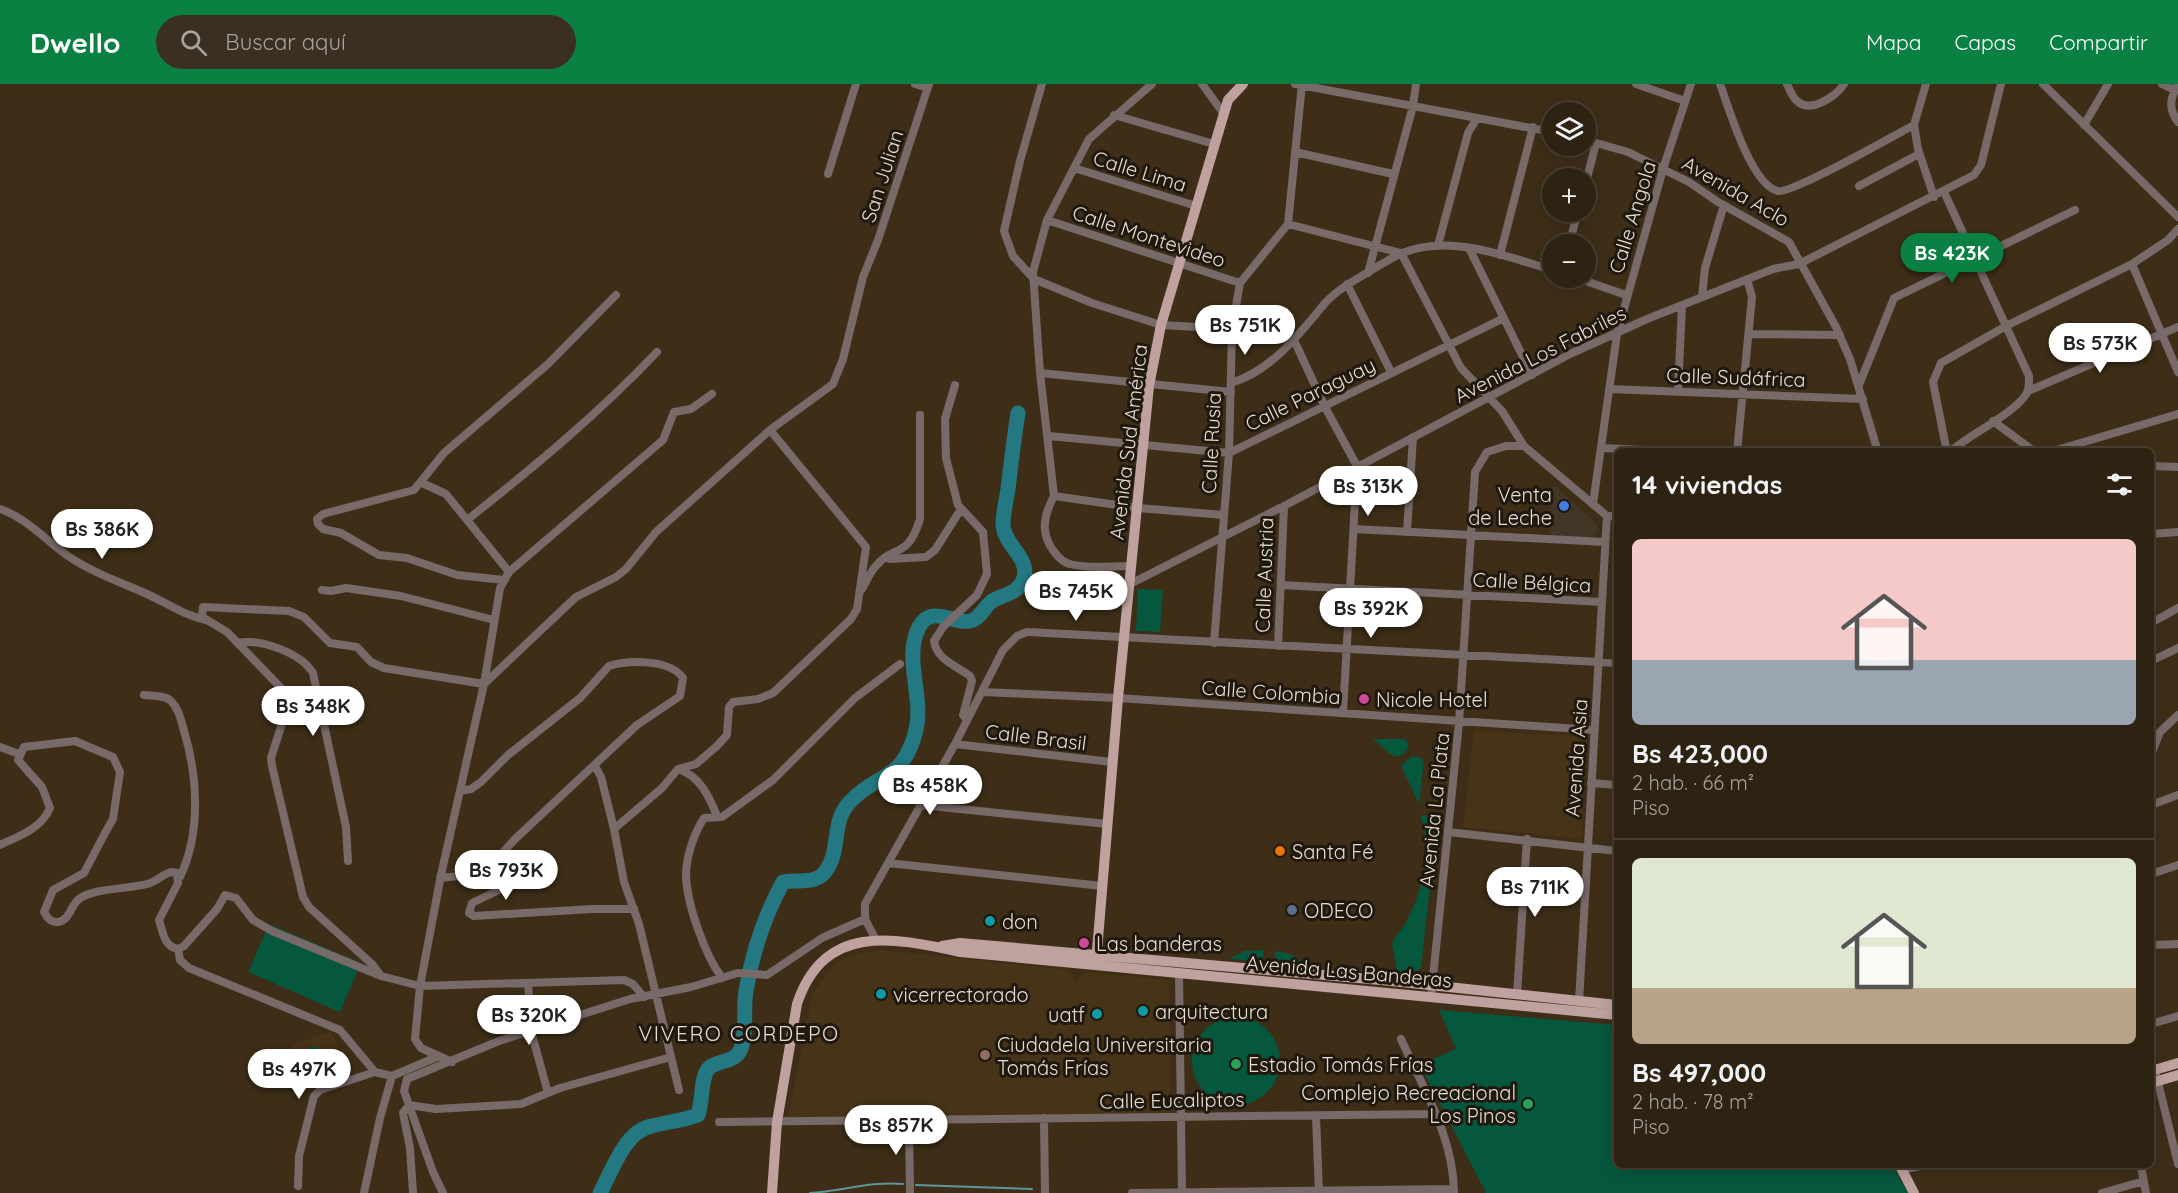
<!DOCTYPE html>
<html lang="es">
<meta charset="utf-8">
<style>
:root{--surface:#2e2212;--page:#3a2f20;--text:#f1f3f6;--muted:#a7a49f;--line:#493f32;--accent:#0b8043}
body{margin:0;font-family:Quicksand,sans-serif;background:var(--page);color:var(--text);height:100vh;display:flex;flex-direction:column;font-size:22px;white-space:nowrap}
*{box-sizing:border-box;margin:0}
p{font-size:20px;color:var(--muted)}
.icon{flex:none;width:33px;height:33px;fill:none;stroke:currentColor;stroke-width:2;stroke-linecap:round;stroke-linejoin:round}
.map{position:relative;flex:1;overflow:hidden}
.sheet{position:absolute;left:1614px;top:364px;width:540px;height:720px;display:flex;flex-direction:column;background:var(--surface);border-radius:9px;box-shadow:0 3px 15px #0003,0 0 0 2px var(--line)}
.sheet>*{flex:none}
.controls{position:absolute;left:1542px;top:18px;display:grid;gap:12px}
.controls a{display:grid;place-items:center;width:54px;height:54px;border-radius:50%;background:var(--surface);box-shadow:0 3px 15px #0003,0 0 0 2px var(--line);font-size:30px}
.price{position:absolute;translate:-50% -51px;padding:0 14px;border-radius:21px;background:#fff;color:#222;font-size:20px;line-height:39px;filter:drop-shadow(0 2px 3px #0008)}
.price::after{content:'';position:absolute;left:50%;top:36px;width:18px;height:14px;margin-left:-9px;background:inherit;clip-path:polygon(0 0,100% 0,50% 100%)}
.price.active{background:var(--accent);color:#fff}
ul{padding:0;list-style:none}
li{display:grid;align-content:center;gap:12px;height:318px;padding:0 18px}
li+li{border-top:2px solid var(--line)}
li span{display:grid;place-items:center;height:186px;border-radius:9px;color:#555}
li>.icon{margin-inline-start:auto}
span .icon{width:108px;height:108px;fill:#fffc;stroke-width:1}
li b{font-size:26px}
h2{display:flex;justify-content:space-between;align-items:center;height:72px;padding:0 18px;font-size:26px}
header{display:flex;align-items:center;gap:36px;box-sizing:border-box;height:84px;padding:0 30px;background:var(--accent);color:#fff}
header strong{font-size:28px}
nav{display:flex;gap:33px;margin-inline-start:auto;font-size:21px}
.search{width:420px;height:54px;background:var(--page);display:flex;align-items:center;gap:15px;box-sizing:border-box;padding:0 21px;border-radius:33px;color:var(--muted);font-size:22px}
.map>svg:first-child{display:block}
.commercial{fill:#423627}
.built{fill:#473317}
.green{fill:#05573d}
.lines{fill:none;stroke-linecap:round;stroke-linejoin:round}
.stream{stroke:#5e9698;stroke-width:2}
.river{stroke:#237881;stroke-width:15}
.minor{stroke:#786a69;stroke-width:8}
.major{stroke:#bfa19f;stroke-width:10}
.shop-dot{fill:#3f7fe0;stroke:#1f180e;stroke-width:2}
.hotel-dot{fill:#d1479c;stroke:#1f180e;stroke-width:2}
.food-dot{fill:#e8710a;stroke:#1f180e;stroke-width:2}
.service-dot{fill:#5c6f8a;stroke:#1f180e;stroke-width:2}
.culture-dot{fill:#0f9aa8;stroke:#1f180e;stroke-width:2}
.education-dot{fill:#8d6e63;stroke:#1f180e;stroke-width:2}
.leisure-dot{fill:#2e9e5b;stroke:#1f180e;stroke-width:2}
.labels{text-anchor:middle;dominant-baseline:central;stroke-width:6;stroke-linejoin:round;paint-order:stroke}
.street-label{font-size:20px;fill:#e7dccf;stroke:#1f180e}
.poi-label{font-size:20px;fill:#e7dccf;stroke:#1f180e;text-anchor:start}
.neighbourhood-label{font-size:21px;letter-spacing:1.5px;fill:#e7dccf;stroke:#1f180e}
</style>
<header>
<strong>Dwello</strong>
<div class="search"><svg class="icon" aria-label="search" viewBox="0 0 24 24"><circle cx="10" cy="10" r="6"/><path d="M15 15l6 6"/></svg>Buscar aquí</div>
<nav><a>Mapa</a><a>Capas</a><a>Compartir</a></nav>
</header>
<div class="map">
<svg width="2178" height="1109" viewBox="0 0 2178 1109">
<rect width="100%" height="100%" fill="#3e2e18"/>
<path class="commercial" d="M 1556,402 L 1597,441 L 1597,449 L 1591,453 L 1550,452 L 1552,403 Z"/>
<path class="built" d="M 1474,647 L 1586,652 L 1582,755 L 1463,743 Z
M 881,866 L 1069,886 L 1075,898 L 1086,888 L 1169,896 L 1171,1031 L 788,1034 L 812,911 L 829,885 L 850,871 Z
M 332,947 L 346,990 L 305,1004 L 291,961 Z"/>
<path class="green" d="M 1138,505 L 1163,506 L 1160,548 L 1136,547 Z
M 1373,655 L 1405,655 L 1409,663 C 1397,683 1385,665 1373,655 Z
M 1411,672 L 1419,673 L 1424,677 L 1419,720 L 1401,682 Z
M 1421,731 L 1438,733 L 1421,883 L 1416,890 L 1404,892 L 1397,887 L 1392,860 C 1395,851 1403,845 1407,836 C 1425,802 1430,769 1421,731 Z
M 269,840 L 361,879 L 340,928 L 248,888 Z
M 1264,866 L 1262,878 L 1229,875 L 1244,867 Z
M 1275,867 L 1287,869 L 1313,883 L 1280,879 L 1275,877 Z
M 1439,926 L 1617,941 L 1617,1082 L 1893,1082 L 1908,1109 L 1486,1109 L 1420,981 L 1456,965 Z
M1192 977a44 44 0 1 1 88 0a44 44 0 1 1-88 0Z
M 317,962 L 326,989 L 312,994 L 302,967 Z"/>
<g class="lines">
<path class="stream" d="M 916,1101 L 1032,1105
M 810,1109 C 841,1107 872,1097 903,1100"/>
<path class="river" d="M 600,1109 C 612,1087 624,1050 648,1043 C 665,1038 682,1037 698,1031 C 703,1018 700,991 710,983 C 722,975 738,979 742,961 C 747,944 743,924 746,907 C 752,870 765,831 783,798 C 797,795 815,801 825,788 C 841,768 831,740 848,720 C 876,688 903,699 916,646 C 924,613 903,574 919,543 C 932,518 958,544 973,536 C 981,533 985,522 992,517 C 1004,510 1019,510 1024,494 C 1030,474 1004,461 1003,441 C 1003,430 1006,417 1008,405 C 1011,380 1014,354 1018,329"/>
<path class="minor" d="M 915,0 L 928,4
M 1042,0 L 1020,77 L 1004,147 L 1013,172 L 1034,195 L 1092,219 L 1161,241 L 1232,245
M 1202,0 L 1224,30
M 1295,0 L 1552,48
M 1636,0 L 1685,17
M 1720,0 C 1729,24 1751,101 1778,107 C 1792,110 1895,51 1914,41
M 1787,0 C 1790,6 1792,13 1797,17 C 1811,30 1836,12 1844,0
M 1926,0 L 1914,41 L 1918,65 L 1934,113
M 2043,0 L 2178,133
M 2162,0 L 2174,6
M 2178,0 C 2170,14 2168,25 2178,38
M 1114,31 L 1214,60
M 2084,41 L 2108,0
M 1586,56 L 1628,68 L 1689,98 L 1718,118 L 1789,158 L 1836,243 L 1850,275 L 1878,368
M 1295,68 L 1393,90
M 1074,84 L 1196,122
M 828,90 L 856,0
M 1586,98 L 1596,59
M 1859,102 L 1919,70
M 1944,108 L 2029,292 C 2029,296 2029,302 2028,306 C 2023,325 1968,351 1950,368
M 1047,136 L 1240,199
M 1288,140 L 1401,169
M 1569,160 L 1578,128
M 1438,161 L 1468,49 L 1477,34
M 1469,164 L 1532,291
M 1401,169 L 1461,284 L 1502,327 L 1524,362 L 1607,432 L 1617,432
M 1500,171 L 1533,43
M 2132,180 L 2178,288
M 1368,189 L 1413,22 L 1416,0
M 1577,194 L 1626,211
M 1347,200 L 1391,288
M 1702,213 L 1705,184 L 1724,121
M 1749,250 L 1840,251
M 1294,256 L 1325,323 L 1357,382 L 1343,629
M 1040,289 L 1231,308
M 1231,299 C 1270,287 1296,254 1321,224 C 1333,208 1352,198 1368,188 C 1379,182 1389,175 1400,170 C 1449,149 1505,172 1552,186
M 955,301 L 945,335 L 946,374 L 958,421 L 983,448 L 987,490 L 977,511 L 943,543 L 934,557 C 937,576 955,581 970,592 L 972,597 L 963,631 L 967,636
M 1859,301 L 1894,214 L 2075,126
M 1609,305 L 1863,315
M 1678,307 L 1682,221
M 2028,307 L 2178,243
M 1993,337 L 2035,368
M 1049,352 L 1229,369 L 1504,234
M 1601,364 L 1688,368
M 1737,368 L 1752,213 L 1747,195
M 1947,368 L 1933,298 L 1941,279 L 2008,241 L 2132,180 L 2168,156 L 2178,145
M 2050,368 L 2178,330
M 2151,382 L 2178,383
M 422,399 L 446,410 L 509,488
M 1054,412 L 1138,424 L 1224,431
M 1593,420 L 1617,250 L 1663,85 L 1691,0
M 0,425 C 25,433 47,457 68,472 C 93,489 120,498 147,510 C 167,519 183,531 206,536
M 467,436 C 534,383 598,330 657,268
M 1354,445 L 1605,458
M 1407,448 L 1413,353
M 2151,450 L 2178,448
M 890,475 L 926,473 L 935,466 L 961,425
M 1132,482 C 1113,482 1088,485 1070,480 C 1064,479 1059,474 1055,469 C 1040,450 1043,433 1054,412 L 1040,289 L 1033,188 L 1047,136 L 1089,55 L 1152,0
M 504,496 L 457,491 L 407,474 L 379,471 L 341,449 L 323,445 L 318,440 L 317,435 L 323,430 L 414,406 L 444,369 L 548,280 L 616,211
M 1130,500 L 1284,422 L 1570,270 L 1647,235 L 1773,185 L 1799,180 L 1974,91 L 1981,81 L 2001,0
M 1281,501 L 1602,518
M 862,505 C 866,498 870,489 875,483 C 894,459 907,477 920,435 L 920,331
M 322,506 L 331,507 L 346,504 L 401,512 L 494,536
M 2151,539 L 2178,524
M 238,559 C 260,554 301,569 313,589 L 346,743 L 348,777
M 1214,559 L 1229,369 L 1232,245 L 1240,199 L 1288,140 L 1302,0
M 1278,562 L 1284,422
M 2151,577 L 2178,564
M 982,608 L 1118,614 L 1594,646
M 144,611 C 152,612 165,611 171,617 C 179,625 181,636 184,647 C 198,693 201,749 180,793
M 955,660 L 1112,678
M 0,663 L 19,670
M 2151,671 L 2160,648 L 2178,631
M 595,682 L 601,693 L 614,745 L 624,798 L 639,840 L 679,1006
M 678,685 C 700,692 709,712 717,732
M 1591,699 L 1617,701
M 460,707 L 471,705 L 481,698 L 508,671 L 580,614 L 609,582 C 629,576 670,575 683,594 L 680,612 L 637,641 L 514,756 L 484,790
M 921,721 L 1107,740
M 2151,721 L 2178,711
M 614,745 L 662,704 L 678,685 L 696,680 L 717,662 L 727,651 L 729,623 L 733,618 L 758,615 L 773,609 L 851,535 L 857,525 L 866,463 L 770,346
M 1448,748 L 1617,767
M 0,761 C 19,752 41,745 50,724 L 42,703 L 18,676 L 24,663 L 75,657 L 113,673 L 120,688 L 113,735 L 105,749 L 84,789 L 53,806 L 44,828 C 47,834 51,839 58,838 C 70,836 71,821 79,815 C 93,804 129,805 147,800 C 157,798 163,789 172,788 L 177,789 L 178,799 L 159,836 C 163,848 164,863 178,865 L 184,862 L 217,825 L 225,811 L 236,814 L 253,836 L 272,847 L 381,892 L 420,902 L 624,896 L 633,900 L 644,913
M 888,779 L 1102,802
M 2151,790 L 2178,781
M 440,794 L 478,790 L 513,792 L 509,801 L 472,819 L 469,829 L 474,832 L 592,825 L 634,825
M 876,856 L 865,835 L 865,820 L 955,660 L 1003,566 L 1017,552 L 1027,548 L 1617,579
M 2151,861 L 2178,860
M 178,865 L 180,876 L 189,884 L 340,946 L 375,988 L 392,992 L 439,972
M 1179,889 L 1182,1109
M 381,892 L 373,881 L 309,823 L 303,813 L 272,682 L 271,674 L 286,627 L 283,606 L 227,548 L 202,533 L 203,523 L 289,527 L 304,533 L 330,559 L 357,563 L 371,578 L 384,584 L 484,600 L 500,504 L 509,488 L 663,356 L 674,328 L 691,325 L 712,310
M 722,894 C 705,871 687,821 686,792 C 686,773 694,749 704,734 L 722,733 L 773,696 L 855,614 L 900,580
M 528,899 L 531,947 L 548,1009
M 1517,911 L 1527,755
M 1431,913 L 1459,639 L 1475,388 L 1487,368 L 1506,362 L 1524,362
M 1579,918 L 1607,432
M 2151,940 L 2178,932
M 1401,955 C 1423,1004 1454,1054 1454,1109
M 452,978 L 421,964 L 415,955 L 420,902 L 441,791 L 484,600 L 576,513 L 616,493 L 626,485 L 656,448 L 770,346 L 833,300 L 843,275 L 863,193 L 878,156 L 929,0
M 2155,986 L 2178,1080
M 1316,1032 L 1319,1109
M 909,1034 L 910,1109
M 1044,1034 L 1045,1109
M 719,1038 L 1436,1030
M 2141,1082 L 2146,1109
M 1902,1086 L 1920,1082
M 298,1102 L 299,1072 L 314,1012 L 320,1006 L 375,988
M 364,1109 L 380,1034 L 392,992
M 413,1109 L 410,1064 L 403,1029 L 409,1021 L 436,1025 L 521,1020 L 560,1004 L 671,973
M 443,1109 L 433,1088 L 404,1007 L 407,995 L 499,957 L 630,915 L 691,903 L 738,889 L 767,891 L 822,854 L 865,835
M 1132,1109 L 1454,1105
M 2102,1109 L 2144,1097"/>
<path class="major" d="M 942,862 L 960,859 L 1392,897 L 1617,921
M 1096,879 L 1118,614 L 1149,302 L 1161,241 L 1228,16 L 1243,0
M 2151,987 L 2178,979
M 2151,999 L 2178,991
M 1900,1082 L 1914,1109
M 772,1109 L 777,1038 L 797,920 C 824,839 892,853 960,868 L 1617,931"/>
</g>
<circle class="shop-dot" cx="1564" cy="422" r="6"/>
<g class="hotel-dot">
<circle cx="1364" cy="615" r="6"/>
<circle cx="1084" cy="859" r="6"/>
</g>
<circle class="food-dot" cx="1280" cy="767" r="6"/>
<circle class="service-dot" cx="1292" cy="826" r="6"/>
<g class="culture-dot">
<circle cx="990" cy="837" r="6"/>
<circle cx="881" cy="910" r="6"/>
<circle cx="1143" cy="927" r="6"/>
<circle cx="1097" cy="930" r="6"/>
</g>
<circle class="education-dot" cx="985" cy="971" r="6"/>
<g class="leisure-dot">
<circle cx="1236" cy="980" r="6"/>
<circle cx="1528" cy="1020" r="6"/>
</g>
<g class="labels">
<g class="street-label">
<text transform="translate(1140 87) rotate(17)">Calle Lima</text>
<text transform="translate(882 92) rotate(-72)">San Julian</text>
<text transform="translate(1736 107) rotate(30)">Avenida Aclo</text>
<text transform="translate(1632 133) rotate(-73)">Calle Angola</text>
<text transform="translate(1149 152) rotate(18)">Calle Montevideo</text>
<text transform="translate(1540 270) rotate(-27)">Avenida Los Fabriles</text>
<text transform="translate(1736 293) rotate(2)">Calle Sudáfrica</text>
<text transform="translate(1310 310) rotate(-26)">Calle Paraguay</text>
<text transform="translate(1128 358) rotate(-83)">Avenida Sud América</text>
<text transform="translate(1211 359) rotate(-87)">Calle Rusia</text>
<text transform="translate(1264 491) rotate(-88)">Calle Austria</text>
<text transform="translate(1532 498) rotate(3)">Calle Bélgica</text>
<text transform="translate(1271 608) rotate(4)">Calle Colombia</text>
<text transform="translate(1036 653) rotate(7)">Calle Brasil</text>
<text transform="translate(1576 674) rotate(-86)">Avenida Asia</text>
<text transform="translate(1434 726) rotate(-84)">Avenida La Plata</text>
<text transform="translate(1349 887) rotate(5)">Avenida Las Banderas</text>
<text transform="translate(1172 1016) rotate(-1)">Calle Eucaliptos</text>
</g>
<g class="poi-label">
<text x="1552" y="410" text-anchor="end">Venta<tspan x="1552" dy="23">de Leche</tspan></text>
<text x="1376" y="615">Nicole Hotel</text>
<text x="1292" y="767">Santa Fé</text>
<text x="1304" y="826">ODECO</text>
<text x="1002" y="837">don</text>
<text x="1096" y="859">Las banderas</text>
<text x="893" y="910">vicerrectorado</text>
<text x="1155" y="927">arquitectura</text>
<text x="1085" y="930" text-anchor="end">uatf</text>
<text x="997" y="960">Ciudadela Universitaria<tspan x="997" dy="23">Tomás Frías</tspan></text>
<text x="1248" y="980">Estadio Tomás Frías</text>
<text x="1516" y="1008" text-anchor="end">Complejo Recreacional<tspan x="1516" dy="23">Los Pinos</tspan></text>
</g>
<g class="neighbourhood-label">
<text x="739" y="949">VIVERO CORDEPO</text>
</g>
</g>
</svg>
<div class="controls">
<a><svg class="icon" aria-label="layers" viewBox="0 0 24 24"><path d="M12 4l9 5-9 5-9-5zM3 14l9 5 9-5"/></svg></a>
<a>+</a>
<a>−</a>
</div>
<b class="price active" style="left:1952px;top:200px">Bs 423K</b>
<b class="price" style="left:1245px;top:272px">Bs 751K</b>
<b class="price" style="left:2100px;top:290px">Bs 573K</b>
<b class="price" style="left:1368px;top:433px">Bs 313K</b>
<b class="price" style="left:102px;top:476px">Bs 386K</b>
<b class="price" style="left:1076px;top:538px">Bs 745K</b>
<b class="price" style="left:1371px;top:555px">Bs 392K</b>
<b class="price" style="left:313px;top:653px">Bs 348K</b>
<b class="price" style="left:930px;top:732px">Bs 458K</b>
<b class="price" style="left:506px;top:817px">Bs 793K</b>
<b class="price" style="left:1535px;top:834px">Bs 711K</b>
<b class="price" style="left:529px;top:962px">Bs 320K</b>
<b class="price" style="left:299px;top:1016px">Bs 497K</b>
<b class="price" style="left:896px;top:1072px">Bs 857K</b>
<section class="sheet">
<h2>14 viviendas<svg class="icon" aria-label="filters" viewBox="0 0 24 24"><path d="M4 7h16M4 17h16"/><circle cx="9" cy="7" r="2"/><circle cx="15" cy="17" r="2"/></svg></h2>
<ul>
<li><span style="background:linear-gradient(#f6c9c9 65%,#9aa5b1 0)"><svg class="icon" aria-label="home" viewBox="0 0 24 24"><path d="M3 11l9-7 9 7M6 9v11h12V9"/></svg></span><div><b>Bs 423,000</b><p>2 hab. · 66 m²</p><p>Piso</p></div></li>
<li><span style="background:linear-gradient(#dfe7d0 70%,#b9a48a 0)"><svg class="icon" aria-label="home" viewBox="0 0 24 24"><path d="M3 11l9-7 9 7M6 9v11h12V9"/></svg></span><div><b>Bs 497,000</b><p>2 hab. · 78 m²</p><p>Piso</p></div></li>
</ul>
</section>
</div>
